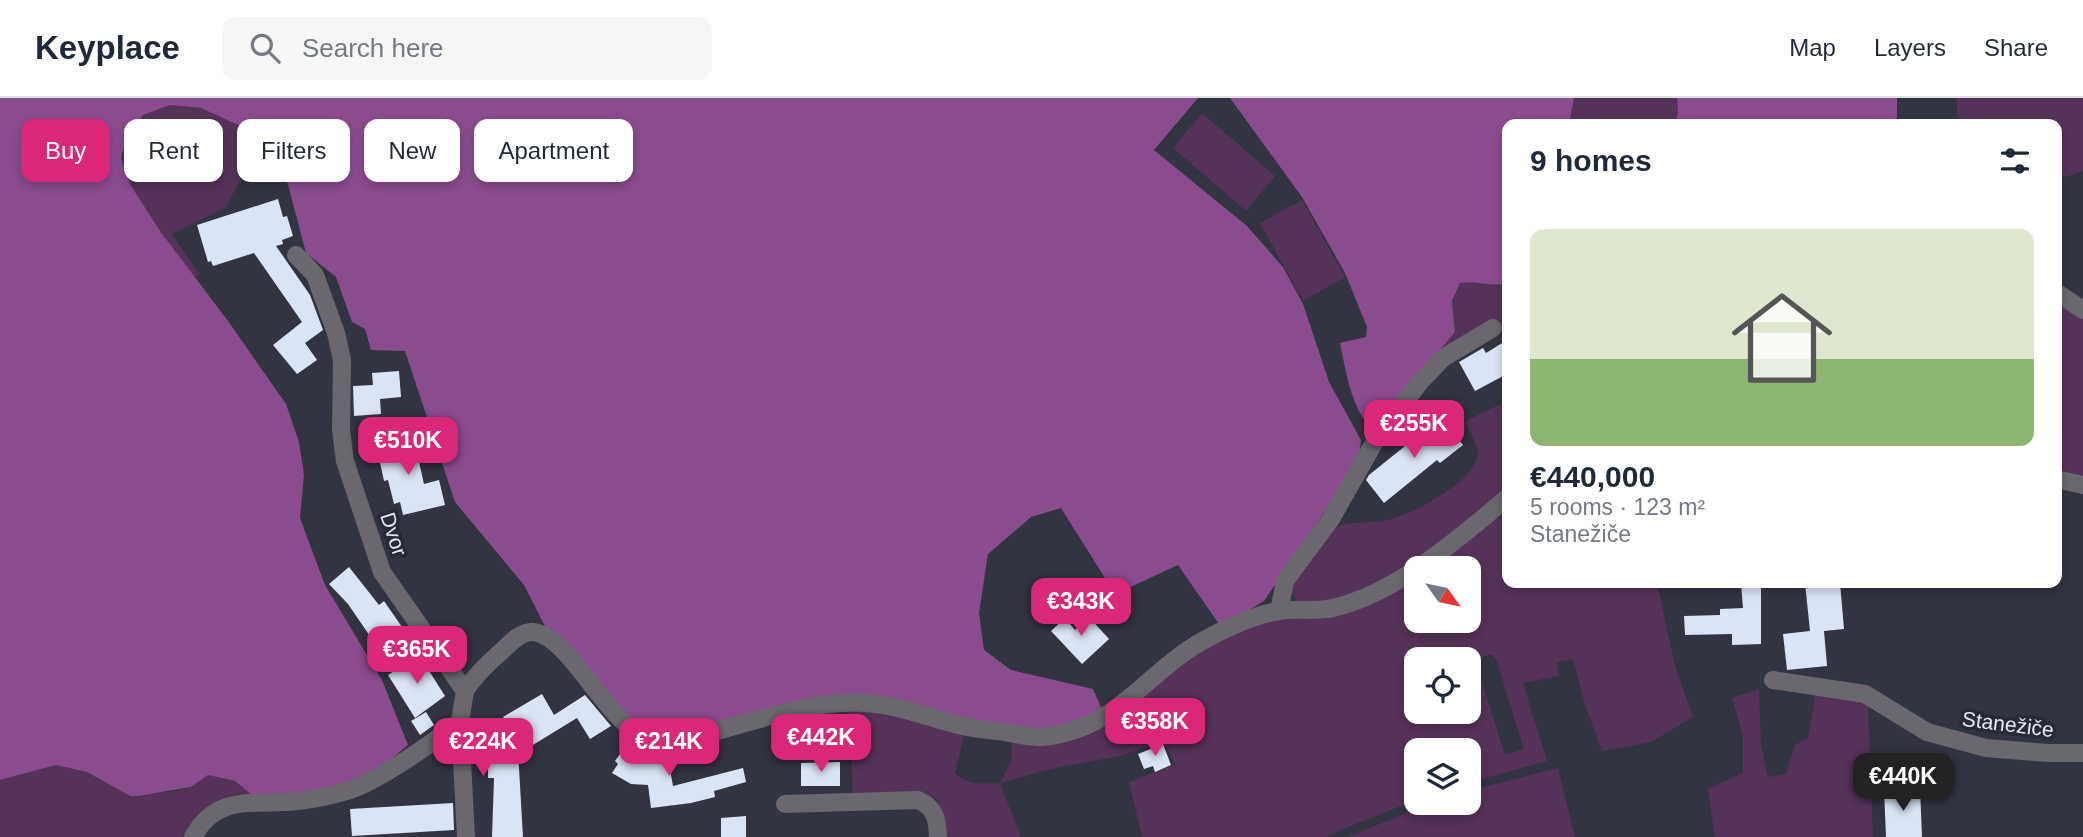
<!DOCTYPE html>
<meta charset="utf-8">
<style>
:root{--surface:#fff;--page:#f6f6f7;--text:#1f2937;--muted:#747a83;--line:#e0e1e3;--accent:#db2777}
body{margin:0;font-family:Helvetica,sans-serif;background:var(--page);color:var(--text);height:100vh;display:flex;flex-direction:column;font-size:26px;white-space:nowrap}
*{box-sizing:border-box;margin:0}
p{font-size:23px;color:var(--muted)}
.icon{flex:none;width:38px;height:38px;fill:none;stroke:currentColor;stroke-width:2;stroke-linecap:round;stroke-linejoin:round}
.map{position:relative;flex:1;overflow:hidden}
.details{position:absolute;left:1502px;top:21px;width:560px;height:469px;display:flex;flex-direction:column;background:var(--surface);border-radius:14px;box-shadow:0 4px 10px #0003}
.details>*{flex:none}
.banner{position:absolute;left:21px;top:21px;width:665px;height:63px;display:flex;gap:14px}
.needle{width:46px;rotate:123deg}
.tools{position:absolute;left:1404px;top:458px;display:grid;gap:14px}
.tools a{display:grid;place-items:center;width:77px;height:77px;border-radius:14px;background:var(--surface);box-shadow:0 4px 10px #0003;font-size:35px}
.price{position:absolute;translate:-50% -60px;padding:0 16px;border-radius:14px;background:var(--accent);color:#fff;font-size:23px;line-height:46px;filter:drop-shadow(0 2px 4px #0008)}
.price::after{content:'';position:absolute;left:50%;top:42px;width:21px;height:16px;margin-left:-10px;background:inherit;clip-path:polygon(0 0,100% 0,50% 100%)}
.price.on{background:#222;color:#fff}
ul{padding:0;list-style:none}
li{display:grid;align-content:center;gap:14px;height:371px;padding:0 28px}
li span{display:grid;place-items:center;height:217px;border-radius:14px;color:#555}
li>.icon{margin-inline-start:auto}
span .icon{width:126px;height:126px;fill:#fffc;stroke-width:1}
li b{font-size:30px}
h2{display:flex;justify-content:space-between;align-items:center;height:84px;padding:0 28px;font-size:30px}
.pill{padding:0 24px;border-radius:14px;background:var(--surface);box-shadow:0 4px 10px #0003;font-size:24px;line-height:63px}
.pill.on{background:var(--accent);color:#fff}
header{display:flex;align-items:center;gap:42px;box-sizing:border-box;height:98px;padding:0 35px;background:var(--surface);border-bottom:2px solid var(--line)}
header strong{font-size:33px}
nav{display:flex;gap:38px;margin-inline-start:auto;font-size:24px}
.search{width:490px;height:63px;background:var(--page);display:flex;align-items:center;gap:18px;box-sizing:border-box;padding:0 24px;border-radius:14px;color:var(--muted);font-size:26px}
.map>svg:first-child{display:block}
.green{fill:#553258;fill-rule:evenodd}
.forest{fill:#8a4b8f}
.building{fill:#dbe4f5}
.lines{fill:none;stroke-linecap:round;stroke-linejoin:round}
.minor{stroke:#6a676e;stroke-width:18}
.labels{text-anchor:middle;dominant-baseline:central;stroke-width:7;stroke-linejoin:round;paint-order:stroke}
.street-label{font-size:21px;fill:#e7e8f1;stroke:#292a37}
</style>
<header>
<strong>Keyplace</strong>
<div class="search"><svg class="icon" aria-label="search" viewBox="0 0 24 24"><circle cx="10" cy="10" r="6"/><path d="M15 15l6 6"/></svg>Search here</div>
<nav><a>Map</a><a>Layers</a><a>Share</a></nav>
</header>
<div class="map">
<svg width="2083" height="739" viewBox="0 0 2083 739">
<rect width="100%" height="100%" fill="#333442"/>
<path class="green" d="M 1574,0 L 1677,0 L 1678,14 L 1675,26 L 1569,26 Z
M 1957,0 L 2083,0 L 2083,73 L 2062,80 L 2056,125 L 2056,26 L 1957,26 Z
M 170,7 L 201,10 L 277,45 L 249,65 L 226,109 L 172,136 L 199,176 L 194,179 L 160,133 L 130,86 L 121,61 L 126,40 L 143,17 Z
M 1202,15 L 1275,78 L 1246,113 L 1173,50 Z
M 1302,102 L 1345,179 L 1303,203 L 1260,125 Z
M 1473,182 L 1496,188 L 1507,185 L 1507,240 L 1495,224 L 1450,250 L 1443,247 L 1455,234 C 1455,215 1449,202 1460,185 Z
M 2056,202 L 2061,209 L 2083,219 L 2083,380 L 2056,374 Z
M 1507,303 L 1507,392 L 1419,464 L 1332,506 L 1298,504 L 1291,493 L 1291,484 C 1302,471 1323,438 1335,430 C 1345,423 1370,425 1383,423 C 1408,419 1466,388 1476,363 C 1482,349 1469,336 1466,323 Z
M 1507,406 L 1507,485 L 1657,485 L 1675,568 L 1693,619 L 1651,644 L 1602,653 L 1584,604 L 1573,561 L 1557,564 L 1559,578 L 1523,585 L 1547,663 L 1468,685 L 1468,653 L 1416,653 L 1416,702 L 1323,739 L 1142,739 L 1129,684 L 1175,667 L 1164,642 L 1124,657 L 1046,672 L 1000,685 L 1021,739 L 944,739 L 943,715 L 935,699 L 917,695 L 853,697 L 849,614 L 877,611 L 965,633 L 955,675 C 968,687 982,686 1000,685 L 1011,663 L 1012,641 L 1046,643 L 1159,580 L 1234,534 L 1416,476 L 1416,523 L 1468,523 L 1468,471 L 1423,471 ZM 1491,556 L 1496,561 L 1524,651 L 1505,657 L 1475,562 ZM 1416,562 L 1468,562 L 1468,614 L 1416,614 Z
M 1759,591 L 1761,647 L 1768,679 L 1786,676 L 1795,647 L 1808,640 L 1816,593 L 1868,606 L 1873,739 L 1715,739 L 1708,691 L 1743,675 L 1743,638 L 1732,600 Z
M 56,667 L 87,674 L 130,698 L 176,693 L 191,689 L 208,677 L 235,683 L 252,697 L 231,700 L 204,711 L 183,739 L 0,739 L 0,682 Z
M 1558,670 L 1575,739 L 1347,739 L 1432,705 L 1468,705 L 1468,693 Z"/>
<path class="forest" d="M 0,0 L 1198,0 L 1154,52 L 1247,128 L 1283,169 L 1303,206 L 1329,284 L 1361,342 L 1359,363 L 1264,503 L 1235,520 L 1219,526 L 1178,467 L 1115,496 L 1061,410 L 1031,419 L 988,456 L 979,515 L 984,552 L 1011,572 L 1093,591 L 1104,616 L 1038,635 L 992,628 L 873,600 L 674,641 L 646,634 L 549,536 L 524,487 L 455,404 L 405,253 L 371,252 L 365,231 L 352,224 L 336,179 L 306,155 L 277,45 L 201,10 L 170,7 L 143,17 L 126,40 L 121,61 L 130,86 L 160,133 L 228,223 L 286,306 L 299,344 L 304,377 L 300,420 L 325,487 L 382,582 L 408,647 L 370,679 L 312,694 L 252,697 L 235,683 L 208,677 L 191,689 L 138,698 L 130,698 L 87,674 L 56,667 L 0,682 Z
M 1230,0 L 1574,0 L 1569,26 L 1507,26 L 1507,185 C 1491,190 1477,182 1460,185 L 1452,203 L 1455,234 L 1382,322 L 1368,327 C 1350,304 1346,273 1340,245 L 1366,239 L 1367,229 L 1345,175 L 1302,99 Z
M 1677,0 L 1897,0 L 1897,26 L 1675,26 L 1678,14 Z"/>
<path class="building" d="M 278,101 L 283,119 L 287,118 L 293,138 L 282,142 L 283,146 L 276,148 L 310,197 L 323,232 L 305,245 L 317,262 L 297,276 L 273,247 L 302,224 L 254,155 L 213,168 L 211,163 L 208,164 L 197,127 Z
M 1507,242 L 1507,276 L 1475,293 L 1459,264 L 1483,250 L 1486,255 Z
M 399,273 L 401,299 L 380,301 L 381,316 L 354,318 L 353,288 L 373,287 L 372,275 Z
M 1441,319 L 1463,347 L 1440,365 L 1437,362 L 1384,405 L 1366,382 L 1369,377 Z
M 413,337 L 424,386 L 439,382 L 445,407 L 403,417 L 400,404 L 394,406 L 388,382 L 384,383 L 378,355 L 382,354 L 379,345 Z
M 349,469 L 379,507 L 384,503 L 402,529 L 376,547 L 348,506 L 329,486 Z
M 1741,485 L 1761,485 L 1761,546 L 1732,547 L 1732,536 L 1685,537 L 1684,518 L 1720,517 L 1720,511 L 1743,510 Z
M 1805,485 L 1840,485 L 1844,531 L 1824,533 L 1827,568 L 1787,572 L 1783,536 L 1810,533 Z
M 1089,519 L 1109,541 L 1082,566 L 1051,533 L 1065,520 L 1075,532 Z
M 419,557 L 445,598 L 415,620 L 388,577 Z
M 542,596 L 554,617 L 585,597 L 611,628 L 590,641 L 577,620 L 523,653 L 503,619 Z
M 426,614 L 434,627 L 420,637 L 411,623 Z
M 627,646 L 641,651 L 667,655 L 673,688 L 743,670 L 746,684 L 714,693 L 715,699 L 691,705 L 651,710 L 648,687 L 631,686 L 612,675 L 618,666 L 615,663 Z
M 1163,646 L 1171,667 L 1155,674 L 1153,668 L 1144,671 L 1138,656 Z
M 488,653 L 518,653 L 523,739 L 492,739 L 494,680 L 488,680 Z
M 840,664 L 840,688 L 801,688 L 801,665 Z
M 1920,690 L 1922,739 L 1886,739 L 1884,691 Z
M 453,705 L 454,732 L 352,738 L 350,711 Z
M 746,718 L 746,739 L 721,739 L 721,720 Z"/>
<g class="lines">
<path class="minor" d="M 2056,194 L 2083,212
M 2056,381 L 2083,387
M 1279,513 L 1285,483 L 1331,421 L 1374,345 L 1420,284 L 1443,260 L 1493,230
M 1773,582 L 1865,596 L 1927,634 L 1986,650 L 2048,655 L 2083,655
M 465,593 C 475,577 488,565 502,553 C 510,545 521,533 533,534 C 570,537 608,630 652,642 C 664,645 677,642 689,640 C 750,627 812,598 876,606 C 904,609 930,620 958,627 C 973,631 989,632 1005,634 C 1017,636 1030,640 1042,639 C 1120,631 1143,575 1206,541 C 1226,530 1259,515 1280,513 C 1298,510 1316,514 1333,510 C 1397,495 1458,441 1507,400
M 460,624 L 466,739
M 785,706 L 918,702 C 936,710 937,721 938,739
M 193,739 C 218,694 256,708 298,703 C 315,701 333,697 350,692 C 381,682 433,644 460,624 L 465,593 L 382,474 L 345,363 L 341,332 L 342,262 L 336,235 L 315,177 L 296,157"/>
</g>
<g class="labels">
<g class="street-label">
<text transform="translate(394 436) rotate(72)">Dvor</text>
<text transform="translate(2008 626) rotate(7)">Stanežiče</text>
</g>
</g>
</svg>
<div class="tools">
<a><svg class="needle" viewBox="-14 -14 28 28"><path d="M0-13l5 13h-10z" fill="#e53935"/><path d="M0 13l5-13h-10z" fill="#747a83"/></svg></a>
<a><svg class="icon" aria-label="locate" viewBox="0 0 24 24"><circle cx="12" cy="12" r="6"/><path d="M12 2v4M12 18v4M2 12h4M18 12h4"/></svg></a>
<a><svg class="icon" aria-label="layers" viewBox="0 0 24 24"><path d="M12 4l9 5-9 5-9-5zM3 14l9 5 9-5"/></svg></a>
</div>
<b class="price" style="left:1414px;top:362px">€255K</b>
<b class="price" style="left:408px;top:379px">€510K</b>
<b class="price" style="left:1081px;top:540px">€343K</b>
<b class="price" style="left:417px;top:588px">€365K</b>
<b class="price" style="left:1155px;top:660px">€358K</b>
<b class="price" style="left:821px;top:676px">€442K</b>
<b class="price" style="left:483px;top:680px">€224K</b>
<b class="price" style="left:669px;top:680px">€214K</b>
<b class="price on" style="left:1903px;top:715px">€440K</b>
<div class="banner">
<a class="pill on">Buy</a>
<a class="pill">Rent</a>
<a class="pill">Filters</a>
<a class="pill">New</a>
<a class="pill">Apartment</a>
</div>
<section class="details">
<h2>9 homes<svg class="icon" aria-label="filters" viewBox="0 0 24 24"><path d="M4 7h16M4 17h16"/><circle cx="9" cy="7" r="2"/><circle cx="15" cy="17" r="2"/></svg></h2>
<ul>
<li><span style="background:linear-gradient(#dfe7d0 60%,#8fb573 0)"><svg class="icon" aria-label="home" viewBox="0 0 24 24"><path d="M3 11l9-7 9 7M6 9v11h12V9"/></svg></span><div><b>€440,000</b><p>5 rooms · 123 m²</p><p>Stanežiče</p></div></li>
</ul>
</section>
</div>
